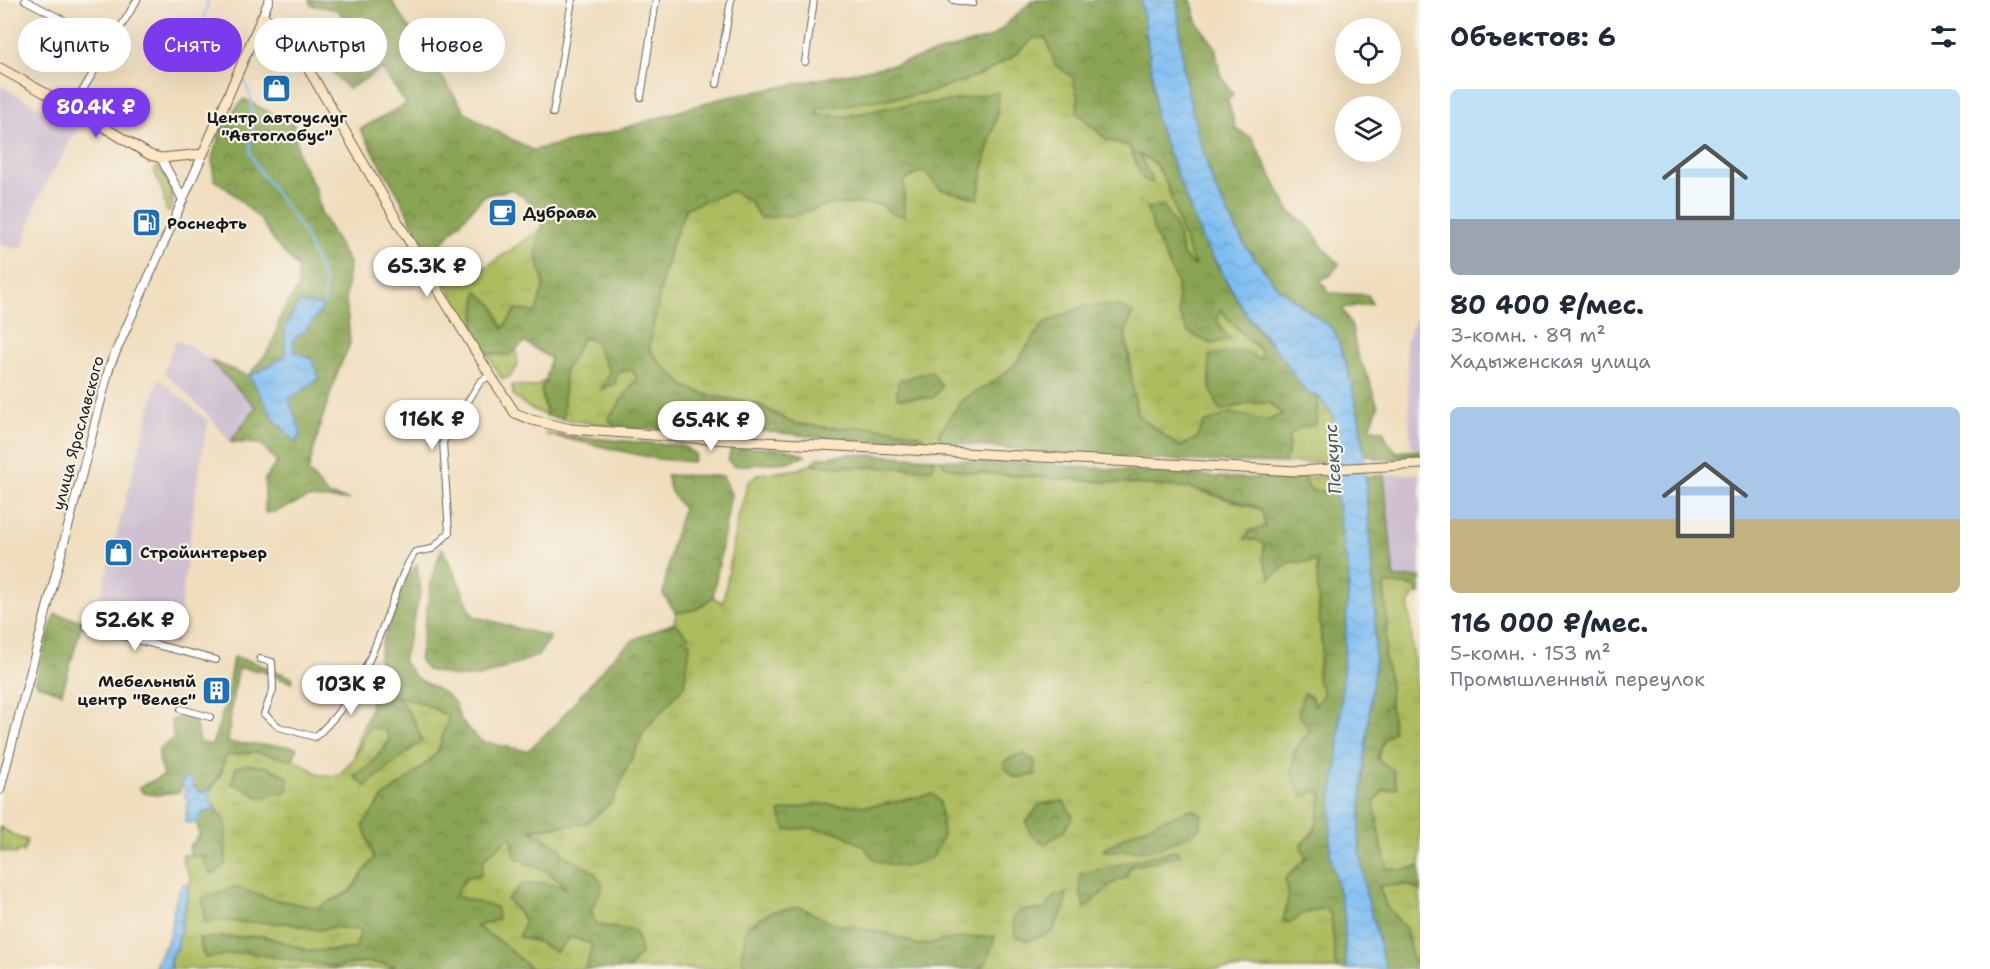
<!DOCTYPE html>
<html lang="ru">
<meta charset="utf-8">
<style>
:root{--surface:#fff;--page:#f2f2f3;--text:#1f2937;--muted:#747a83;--accent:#7c3aed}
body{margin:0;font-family:"Shantell Sans",sans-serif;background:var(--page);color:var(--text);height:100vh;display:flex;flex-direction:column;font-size:22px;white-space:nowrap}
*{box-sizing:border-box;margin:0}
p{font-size:20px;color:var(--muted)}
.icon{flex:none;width:33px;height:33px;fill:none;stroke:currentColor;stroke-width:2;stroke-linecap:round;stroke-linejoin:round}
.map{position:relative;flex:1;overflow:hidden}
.sheet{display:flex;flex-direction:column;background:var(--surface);width:570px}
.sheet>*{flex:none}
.top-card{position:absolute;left:18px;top:18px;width:570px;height:54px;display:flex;gap:12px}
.buttons{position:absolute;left:1335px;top:18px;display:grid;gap:12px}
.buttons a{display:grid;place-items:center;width:66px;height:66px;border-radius:50%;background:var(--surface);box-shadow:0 6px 24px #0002;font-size:30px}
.price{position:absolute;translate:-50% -51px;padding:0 14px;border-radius:21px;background:#fff;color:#222;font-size:20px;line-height:39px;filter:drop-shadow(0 2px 3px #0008)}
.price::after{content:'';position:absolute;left:50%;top:36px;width:18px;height:14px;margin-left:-9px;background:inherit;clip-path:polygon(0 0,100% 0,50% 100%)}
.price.active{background:var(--accent);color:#fff}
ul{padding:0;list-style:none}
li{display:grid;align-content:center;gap:12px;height:318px;padding:0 30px}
li span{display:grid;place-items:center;height:186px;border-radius:9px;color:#555}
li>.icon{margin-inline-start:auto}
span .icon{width:108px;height:108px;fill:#fffc;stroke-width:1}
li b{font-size:26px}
h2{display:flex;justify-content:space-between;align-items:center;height:72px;padding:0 30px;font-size:26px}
.chip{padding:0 21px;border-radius:27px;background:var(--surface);box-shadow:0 6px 24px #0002;font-size:21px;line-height:54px}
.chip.active{background:var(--accent);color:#fff}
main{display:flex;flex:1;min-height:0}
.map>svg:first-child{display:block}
.industrial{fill:#cebed0}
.grass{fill:url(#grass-tufts);stroke:#646c3d;stroke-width:1.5}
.forest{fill:url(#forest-crowns);stroke:#536038;stroke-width:1.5}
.water{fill:url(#water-waves);stroke:#4e6d88;stroke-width:1.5}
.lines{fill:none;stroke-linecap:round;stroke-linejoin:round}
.stream{stroke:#7fbef3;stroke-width:2}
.minor-casing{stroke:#666054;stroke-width:8}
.tertiary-casing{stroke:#666054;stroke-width:10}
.secondary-casing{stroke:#666054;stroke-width:11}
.minor{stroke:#fff;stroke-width:6}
.tertiary{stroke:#fff;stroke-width:8}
.secondary{stroke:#fce6c4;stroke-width:9}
.labels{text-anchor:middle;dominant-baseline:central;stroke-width:4.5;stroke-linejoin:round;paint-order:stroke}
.poi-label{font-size:16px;font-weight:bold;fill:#1c1c1c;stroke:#f7f3e8;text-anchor:start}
.street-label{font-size:16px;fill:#1c1c1c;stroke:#f7f3e8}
.water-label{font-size:18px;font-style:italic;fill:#3f5567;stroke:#f7f3e8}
</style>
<main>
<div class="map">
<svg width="1420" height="969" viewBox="0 0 1420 969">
<defs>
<pattern id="grass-tufts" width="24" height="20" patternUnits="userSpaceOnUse" patternTransform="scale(1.5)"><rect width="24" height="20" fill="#adbc5e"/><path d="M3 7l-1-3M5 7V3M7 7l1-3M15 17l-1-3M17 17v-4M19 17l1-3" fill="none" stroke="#94a151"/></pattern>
<pattern id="forest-crowns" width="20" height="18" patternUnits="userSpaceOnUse" patternTransform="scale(1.5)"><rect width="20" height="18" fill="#8aa455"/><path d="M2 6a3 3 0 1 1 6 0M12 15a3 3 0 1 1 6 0" fill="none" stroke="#708546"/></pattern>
<pattern id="water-waves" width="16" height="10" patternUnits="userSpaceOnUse" patternTransform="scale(1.5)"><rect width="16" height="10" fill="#7fbef3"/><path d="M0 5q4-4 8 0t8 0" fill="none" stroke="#6da3d0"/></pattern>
</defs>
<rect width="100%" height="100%" fill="#f7f3e8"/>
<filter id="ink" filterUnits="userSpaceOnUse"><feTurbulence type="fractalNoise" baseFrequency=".0167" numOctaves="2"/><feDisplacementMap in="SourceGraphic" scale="12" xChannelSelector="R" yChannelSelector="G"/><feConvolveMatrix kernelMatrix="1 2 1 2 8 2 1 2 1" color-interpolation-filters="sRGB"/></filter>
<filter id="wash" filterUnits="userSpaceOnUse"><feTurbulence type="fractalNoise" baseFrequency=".008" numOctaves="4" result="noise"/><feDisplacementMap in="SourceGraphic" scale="24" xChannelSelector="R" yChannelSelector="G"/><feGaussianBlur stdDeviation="1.35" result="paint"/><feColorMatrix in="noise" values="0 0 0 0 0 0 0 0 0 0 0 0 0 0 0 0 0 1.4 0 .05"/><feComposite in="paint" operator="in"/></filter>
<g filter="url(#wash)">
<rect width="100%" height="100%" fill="#f0ddbd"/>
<path class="industrial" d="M 0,85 L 77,129 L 36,203 L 22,249 L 0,245 Z
M 1415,320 L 1420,321 L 1420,448 L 1411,448 L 1406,342 Z
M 175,341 L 190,345 L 209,360 L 256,407 L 230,442 L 209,416 L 164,372 Z
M 158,378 L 208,421 L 196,490 L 176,644 L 93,623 Z
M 1420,474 L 1420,577 L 1394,578 L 1384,475 Z"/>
<path class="grass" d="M 1034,38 L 1046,38 L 1055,64 L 1073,78 L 1078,98 L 1107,140 L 1129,146 L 1143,179 L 1152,182 L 1139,154 L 1156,164 L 1168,187 L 1181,231 L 1196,268 L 1183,255 L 1175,225 L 1148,208 L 1155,234 L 1177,282 L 1179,313 L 1229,338 C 1220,329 1215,322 1220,309 L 1238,330 L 1261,351 L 1261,361 L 1220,411 L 1251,403 L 1270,403 L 1282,414 L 1267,421 L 1230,413 L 1205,423 L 1197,438 L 1180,447 L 1137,415 L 1131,379 L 1130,359 L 1125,335 L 1133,313 L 1044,323 L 1015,364 L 995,381 L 962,400 L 939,434 L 944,442 L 927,444 L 922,436 L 870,427 L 830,428 L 792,423 L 758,404 L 707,395 L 685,387 L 661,364 L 648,348 L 662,281 L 672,243 L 686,208 L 732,191 L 750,201 L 760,218 L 796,215 L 832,204 L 881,204 L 890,213 L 904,215 L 904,181 L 923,170 L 941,189 L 987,150 L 997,116 L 943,102 L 891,107 L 849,116 L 816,115 L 817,108 L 932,92 L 1011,58 Z
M 156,167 C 170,173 174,194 172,208 L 169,212 L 166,211 L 163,192 L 154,171 Z
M 543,228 L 536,250 L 544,285 L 536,312 L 503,330 L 493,305 L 475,318 L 474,332 L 456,303 L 445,282 L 484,268 Z
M 583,337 L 594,341 L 610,373 L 602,389 L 617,373 L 632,370 L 637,379 L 608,419 L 617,427 L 563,419 L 565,371 Z
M 516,349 L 518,366 L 509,377 L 502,379 L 487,354 L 509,355 Z
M 546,380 L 541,390 L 547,416 L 528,407 L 513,395 L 512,385 L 534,387 Z
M 1318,396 L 1333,416 L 1335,460 L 1304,463 L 1282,463 L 1288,455 L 1289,436 L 1301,426 L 1316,425 Z
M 931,458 L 942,460 L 945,466 L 967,472 L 1190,488 L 1262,510 L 1265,527 L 1250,531 L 1245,539 L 1258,540 L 1265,545 L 1263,559 L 1291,562 L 1317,562 L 1318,596 L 1322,649 L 1317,678 L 1324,693 L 1315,707 L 1310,730 L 1294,752 L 1315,791 L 1322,793 C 1318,816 1321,827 1301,844 L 1306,858 L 1285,879 L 1289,894 L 1287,906 L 1293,922 L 1302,914 L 1325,908 L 1331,915 L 1336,969 L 628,969 L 641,952 L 635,931 L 595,925 L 591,910 L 603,886 L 594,872 L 563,855 L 530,830 L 586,823 L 612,802 L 644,731 L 684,685 L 688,636 L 674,623 L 676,613 L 697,609 L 713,597 L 723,603 L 738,518 L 748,482 L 759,474 L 800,469 L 811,464 L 840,467 L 931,469 L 935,462 Z
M 1336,476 L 1337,490 L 1325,492 L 1310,490 L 1303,478 Z
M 1392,584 L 1414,586 L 1418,592 L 1411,598 L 1409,609 L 1420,723 L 1420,866 L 1403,870 L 1388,869 L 1381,846 L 1374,802 L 1383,791 L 1397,788 L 1377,760 L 1384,739 L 1390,705 L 1390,682 L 1385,659 L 1387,618 L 1384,585 Z
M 397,696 L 423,703 L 449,717 L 437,753 L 413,775 L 374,858 L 349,892 L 317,908 L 272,899 L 235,887 L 234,921 L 287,923 L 318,930 L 336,927 L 362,931 L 355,949 L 310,951 L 264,936 L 199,939 L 205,958 L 244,952 L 335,967 L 365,962 L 397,966 L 388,969 L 171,969 L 170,958 L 177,949 L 191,878 L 183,863 L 183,855 L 202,856 L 226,863 L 225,844 L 226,824 L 208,796 L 222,772 L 225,756 L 255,752 L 276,756 L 297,761 L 320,775 L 338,776 L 354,758 L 370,728 L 385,729 L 390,740 L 371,764 L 355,775 L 395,761 L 422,741 L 414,720 Z
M 0,827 L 17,837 L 27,840 L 24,852 L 19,850 L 16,854 L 0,851 Z
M 511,836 L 516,858 L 549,872 L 568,889 L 544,883 L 523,884 L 507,899 L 525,920 L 519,937 L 538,942 L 556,952 L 570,937 L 592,944 L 586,969 L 531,969 L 501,942 L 476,927 L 454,896 C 470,869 487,856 511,836 Z
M 1379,885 L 1408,885 L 1420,890 L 1420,949 L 1414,967 L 1406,929 L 1386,906 Z"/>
<path class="forest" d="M 309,0 L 392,0 L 396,8 L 465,112 L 486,126 L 533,150 L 608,133 L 719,99 L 896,64 L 992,37 L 1033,0 L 1141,0 L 1153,80 L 1156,120 L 1202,239 L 1238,302 L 1254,326 L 1318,396 L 1316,425 L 1302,426 L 1289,436 L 1288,455 L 1282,463 C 1169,462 1056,455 944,442 L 938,435 L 962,400 L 995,381 L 1015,364 L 1044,323 L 1084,306 L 1118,306 L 1133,313 L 1125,335 L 1137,415 L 1180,447 L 1197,438 L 1204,423 L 1230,413 L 1267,421 L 1282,414 L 1270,403 L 1251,403 L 1220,411 L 1210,388 L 1209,356 L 1242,350 L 1261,360 L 1261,351 L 1238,330 L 1221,309 C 1214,322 1221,330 1230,339 L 1211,344 L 1188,332 L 1179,313 L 1177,282 L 1155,234 L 1147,208 L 1163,205 L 1175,225 L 1183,255 L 1195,267 L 1181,231 L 1168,187 L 1156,164 L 1139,154 L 1153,183 L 1143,179 L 1129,146 L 1107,140 L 1077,113 L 1078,98 L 1073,78 L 1055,64 L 1046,38 L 1034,38 L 1011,58 L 982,74 L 932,92 L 817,109 L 817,115 L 849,116 L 891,107 L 943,102 L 998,92 L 997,116 L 987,150 L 978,199 L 941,189 L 923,170 L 904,181 L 904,216 L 890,213 L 881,204 L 832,204 L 796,215 L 760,218 L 750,201 L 732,191 L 686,208 L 672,243 L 662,281 L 649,348 L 661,364 L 685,386 L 707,395 L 758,404 L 792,423 L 830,428 L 870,427 L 900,430 L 922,436 L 927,444 L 853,441 L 764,431 L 733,434 L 714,427 L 702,429 L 644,429 L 617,427 L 608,419 L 637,378 L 632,370 L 617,373 L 615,384 L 601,390 L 610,372 L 594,341 L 583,337 L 565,371 L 563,419 L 547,416 L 541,390 L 546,380 L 550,358 L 525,342 L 509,355 L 487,354 L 474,332 L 477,291 L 493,305 L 503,329 L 516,309 L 536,312 L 544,285 L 536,250 L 543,228 L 530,203 L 513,189 L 484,196 L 431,255 L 416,231 L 399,196 L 360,129 L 406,104 L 382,69 L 348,89 L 330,70 L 341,50 L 356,36 L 338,10 L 311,5 Z
M 1177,0 L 1191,0 L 1198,24 L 1215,46 L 1220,74 L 1233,94 L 1228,101 L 1236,129 L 1252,138 L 1289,210 L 1310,228 L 1323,247 L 1339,264 L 1330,276 L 1320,280 L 1329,293 L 1368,295 L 1372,304 L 1342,308 L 1352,327 L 1357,354 L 1370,382 L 1378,407 L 1370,428 L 1383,431 L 1388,442 L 1397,452 L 1420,450 L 1420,459 L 1378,459 L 1364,454 L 1358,412 L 1347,367 L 1334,330 L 1277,287 L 1244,244 L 1214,185 L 1198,135 L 1184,75 Z
M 244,99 L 294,125 L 299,157 L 316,190 L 321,213 L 349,263 L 346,298 L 350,344 L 338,371 L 322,419 L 308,471 L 328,495 L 350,500 L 308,498 L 275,512 L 265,513 L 265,479 L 277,462 L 261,444 L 230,442 L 256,407 L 209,360 L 248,376 L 267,353 L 275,336 L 281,314 L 298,288 L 298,268 L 276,244 L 260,219 L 232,193 L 214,179 L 212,158 L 222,125 Z
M 931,371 L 942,387 L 933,398 L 897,398 L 898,381 Z
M 545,434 L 683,446 L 696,454 L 693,462 L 657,459 Z
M 731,448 C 750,448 790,445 805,456 L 788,462 L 734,466 L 728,461 Z
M 851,454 L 931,458 L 935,462 L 932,469 L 840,467 L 811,464 L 818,458 Z
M 942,460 L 1002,461 L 1233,478 L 1303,478 L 1310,490 L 1325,492 L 1337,490 L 1338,507 L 1349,578 L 1337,767 L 1332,798 L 1330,854 L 1344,913 L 1346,969 L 1336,969 L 1331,915 L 1325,908 L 1302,914 L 1293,922 L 1283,921 L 1289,894 L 1285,879 L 1306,858 L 1301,844 L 1313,834 L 1317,823 L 1322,793 L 1315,791 L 1303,797 L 1292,776 L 1294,752 L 1310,730 L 1298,713 L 1304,693 L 1312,697 L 1315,706 L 1324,693 L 1317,678 L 1322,649 L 1318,596 L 1317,562 L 1291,562 L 1271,578 L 1263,559 L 1264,545 L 1258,540 L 1244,539 L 1250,531 L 1265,527 L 1262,510 L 1231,499 L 1190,488 L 967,472 L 944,466 Z
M 666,475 L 723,476 L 731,494 L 713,597 L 697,609 L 676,613 L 663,594 L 672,545 L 683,509 L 671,492 Z
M 1384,475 L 1394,578 L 1420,577 L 1420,595 L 1414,586 L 1392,584 L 1384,586 L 1387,618 L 1385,659 L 1390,682 L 1390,705 L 1394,731 L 1384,740 L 1377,759 L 1393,770 L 1397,788 L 1383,791 L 1374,802 L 1381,846 L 1388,868 L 1403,870 L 1420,866 L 1420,890 L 1408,885 L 1379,886 L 1386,906 L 1406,929 L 1415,969 L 1386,969 L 1365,889 L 1359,840 L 1363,773 L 1375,658 L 1375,615 L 1366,476 Z
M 442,548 L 457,578 L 473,616 L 550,637 L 538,656 L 480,677 L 457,677 L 427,670 L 419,659 L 432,577 Z
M 417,565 L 421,591 L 403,661 L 415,677 L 446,694 L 455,703 L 461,721 L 481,741 L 527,751 L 555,725 L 614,656 L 635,639 L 674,623 L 688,636 L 690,647 L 684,686 L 644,731 L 612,802 L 586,823 L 531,830 L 561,848 L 563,855 L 594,872 L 603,886 L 591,910 L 595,925 L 635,931 L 641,952 L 628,969 L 586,969 L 592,944 L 570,937 L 556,952 L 538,942 L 519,937 L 525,920 L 507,899 L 523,884 L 544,883 L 566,888 L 549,872 L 516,858 L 511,836 L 484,858 L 481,875 L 466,877 L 455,896 L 496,907 L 498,919 L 476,927 L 501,942 L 531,969 L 388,969 L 396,966 L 365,962 L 335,967 L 244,952 L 205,958 L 199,938 L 264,936 L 310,951 L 355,949 L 361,931 L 336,927 L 318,930 L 287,923 L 204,921 L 203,898 L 235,887 L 272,899 L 317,908 L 350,892 L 374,858 L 363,825 L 383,797 L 413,775 L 437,753 L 449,717 L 423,703 L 397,696 L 414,720 L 422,741 L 365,786 L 354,776 L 371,764 L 390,741 L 385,729 L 370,728 L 354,758 L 359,736 L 369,713 L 382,642 L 407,578 Z
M 55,614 L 83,621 L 62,693 L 38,685 L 35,681 Z
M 233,657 L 251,661 L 293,678 L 292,683 L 261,671 L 239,668 L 233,695 L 228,743 L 289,746 L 297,748 L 293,760 L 255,752 L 225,756 C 222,773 217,784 202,793 L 182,780 L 180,792 L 156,795 L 143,793 L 139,787 L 163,776 C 162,766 157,759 159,749 L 174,738 L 171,721 L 181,715 L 195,720 L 199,742 L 212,745 L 225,706 Z
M 1022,753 L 1035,761 L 1035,775 L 1015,778 L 1004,767 L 1005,761 Z
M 248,764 L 267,767 L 288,777 L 287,792 L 260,798 L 240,786 L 231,784 L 236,767 Z
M 933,794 L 940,802 L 943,835 L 933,857 L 905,867 L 876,861 L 863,846 L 840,833 L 812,828 L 786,830 L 779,812 L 814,804 L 873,806 Z
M 1063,801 L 1073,816 L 1064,831 L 1045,844 L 1031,835 L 1026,822 L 1040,804 Z
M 216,809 L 226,824 L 225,844 L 226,863 L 216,873 L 210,874 L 202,856 L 191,856 L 189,847 L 199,836 L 197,823 L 203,812 Z
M 1191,809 L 1202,815 L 1201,826 L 1194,833 L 1153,850 L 1103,851 L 1106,847 L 1133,832 Z
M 1176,850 L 1181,855 L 1130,867 L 1126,877 L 1113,883 L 1085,908 L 1080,893 L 1080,874 Z
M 1066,894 C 1067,911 1058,916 1053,932 L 1028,941 L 1015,935 L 1013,917 L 1022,910 L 1045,909 L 1054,896 Z
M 801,907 L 833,924 L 886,933 L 920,945 L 959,938 L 995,936 L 987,962 L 979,969 L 746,969 L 741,957 L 747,926 L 773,911 Z"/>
<path class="water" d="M 1141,0 L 1177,0 L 1184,75 L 1198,135 L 1214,186 L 1244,244 L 1277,287 L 1334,330 L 1347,367 L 1358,412 L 1364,454 L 1375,615 L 1375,658 L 1363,773 L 1359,840 L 1365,889 L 1386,969 L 1346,969 L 1344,913 L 1330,854 L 1332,798 L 1337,767 L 1349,578 L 1338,507 L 1333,416 L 1318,396 L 1307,393 L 1277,351 L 1246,314 L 1202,239 L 1156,120 L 1153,80 Z
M 299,303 L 324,306 L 306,330 L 293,340 L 295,352 L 312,359 L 319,379 L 289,400 L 301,432 L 296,443 L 274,419 L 250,376 L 285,357 L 285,327 Z
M 191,777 L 194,787 L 202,793 L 212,787 L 208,796 L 216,809 L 203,812 L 197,823 L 185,822 L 188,801 L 184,795 L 186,791 L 181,784 L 182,780 Z
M 184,884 L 189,885 L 177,949 L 170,958 L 171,969 L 155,969 C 157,957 162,953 167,943 C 176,923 170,902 184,884 Z"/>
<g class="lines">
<path class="stream" d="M 208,0 L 202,28 L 206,49 L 234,71
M 240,76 L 244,81 L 251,97 L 252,126 L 250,153 L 259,170 L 302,229 L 325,282 L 324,306"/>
</g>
</g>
<g filter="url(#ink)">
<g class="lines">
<defs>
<path id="minor" d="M 25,0 L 109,44
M 953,0 L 973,3
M 805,62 L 814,0
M 717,84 L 731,0
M 641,97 L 656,0
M 72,108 L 137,0
M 553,113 L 572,0
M 87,618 L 86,627 L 216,660
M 260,659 L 272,662 L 273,690 L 264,714 L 279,727 L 315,737 C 354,703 371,658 389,611 C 397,590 403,570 415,552 L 432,549 L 449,533 L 443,442 L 480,382 L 490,375
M 181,709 L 210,717"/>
<path id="tertiary" d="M 262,17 L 269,0
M 161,158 L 183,200
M 0,790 L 110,365 L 203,154"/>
<path id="secondary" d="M 0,68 L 72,108 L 150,155 L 161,158 L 203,154 L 262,17 L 279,25 L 289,36 L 429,275 L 490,375 L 515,413 L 532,420 L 571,429 L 693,438 L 1297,471 L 1420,464"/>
</defs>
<use href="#minor" class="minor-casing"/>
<use href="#tertiary" class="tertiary-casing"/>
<use href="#secondary" class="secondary-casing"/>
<use href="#minor" class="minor"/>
<use href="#tertiary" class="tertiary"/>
<use href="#secondary" class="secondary"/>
</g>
</g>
<defs>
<symbol id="shop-square" viewBox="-11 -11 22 22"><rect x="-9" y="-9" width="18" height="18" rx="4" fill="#1f6fb2" stroke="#f7f3e8"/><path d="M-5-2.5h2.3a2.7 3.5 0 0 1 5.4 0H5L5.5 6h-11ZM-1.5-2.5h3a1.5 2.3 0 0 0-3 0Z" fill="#fff"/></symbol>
<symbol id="cafe-square" viewBox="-11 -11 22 22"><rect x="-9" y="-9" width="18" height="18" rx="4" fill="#1f6fb2" stroke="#f7f3e8"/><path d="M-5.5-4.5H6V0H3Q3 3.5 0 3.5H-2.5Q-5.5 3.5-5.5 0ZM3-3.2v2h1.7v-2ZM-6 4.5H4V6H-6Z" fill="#fff"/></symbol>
<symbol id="fuel-square" viewBox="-11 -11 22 22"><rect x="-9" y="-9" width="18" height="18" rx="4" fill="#1f6fb2" stroke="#f7f3e8"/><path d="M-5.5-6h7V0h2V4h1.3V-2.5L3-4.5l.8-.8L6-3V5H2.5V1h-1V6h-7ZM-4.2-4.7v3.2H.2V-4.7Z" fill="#fff"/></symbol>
<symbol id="building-square" viewBox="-11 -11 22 22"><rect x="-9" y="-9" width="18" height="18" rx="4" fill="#1f6fb2" stroke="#f7f3e8"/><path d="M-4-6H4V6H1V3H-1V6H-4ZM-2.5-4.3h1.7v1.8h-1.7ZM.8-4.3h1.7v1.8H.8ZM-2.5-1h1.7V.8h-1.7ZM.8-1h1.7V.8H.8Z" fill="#fff"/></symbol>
</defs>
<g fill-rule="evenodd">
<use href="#shop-square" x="260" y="72" width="33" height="33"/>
<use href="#cafe-square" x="486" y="196" width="33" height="33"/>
<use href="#fuel-square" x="130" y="206" width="33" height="33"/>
<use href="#shop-square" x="102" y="536" width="33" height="33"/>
<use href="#building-square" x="200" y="674" width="33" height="33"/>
</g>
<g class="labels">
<g class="poi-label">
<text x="277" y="117" text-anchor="middle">Центр автоуслуг<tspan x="277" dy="18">"Автоглобус"</tspan></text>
<text x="523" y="212">Дубрава</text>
<text x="167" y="223">Роснефть</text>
<text x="140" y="552">Стройинтерьер</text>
<text x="196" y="681" text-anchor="end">Мебельный<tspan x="196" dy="18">центр "Велес"</tspan></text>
</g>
<g class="street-label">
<text transform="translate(78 433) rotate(-75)">улица Ярославского</text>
</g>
<g class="water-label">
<text transform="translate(1333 459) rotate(-94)">Псекупс</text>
</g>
</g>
</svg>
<div class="buttons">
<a><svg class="icon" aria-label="locate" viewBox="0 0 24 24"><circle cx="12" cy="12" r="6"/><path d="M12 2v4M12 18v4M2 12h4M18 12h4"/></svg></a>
<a><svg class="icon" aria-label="layers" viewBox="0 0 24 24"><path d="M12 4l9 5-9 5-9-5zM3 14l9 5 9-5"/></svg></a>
</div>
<b class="price active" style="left:96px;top:139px">80.4K ₽</b>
<b class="price" style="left:427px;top:298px">65.3K ₽</b>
<b class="price" style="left:432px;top:451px">116K ₽</b>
<b class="price" style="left:711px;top:452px">65.4K ₽</b>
<b class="price" style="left:135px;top:652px">52.6K ₽</b>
<b class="price" style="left:351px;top:716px">103K ₽</b>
<div class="top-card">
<a class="chip">Купить</a>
<a class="chip active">Снять</a>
<a class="chip">Фильтры</a>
<a class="chip">Новое</a>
</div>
</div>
<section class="sheet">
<h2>Объектов: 6<svg class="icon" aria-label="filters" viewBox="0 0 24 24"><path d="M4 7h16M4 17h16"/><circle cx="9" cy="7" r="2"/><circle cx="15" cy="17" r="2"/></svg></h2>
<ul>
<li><span style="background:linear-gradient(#bfe0f5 70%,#9aa5b1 0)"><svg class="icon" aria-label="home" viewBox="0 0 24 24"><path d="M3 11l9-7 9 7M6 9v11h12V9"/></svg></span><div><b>80 400 ₽/мес.</b><p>3-комн. · 89 m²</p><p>Хадыженская улица</p></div></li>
<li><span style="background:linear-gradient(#a9c7e8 60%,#c2b280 0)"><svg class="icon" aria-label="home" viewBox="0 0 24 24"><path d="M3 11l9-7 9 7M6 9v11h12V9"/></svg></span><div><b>116 000 ₽/мес.</b><p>5-комн. · 153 m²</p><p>Промышленный переулок</p></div></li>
</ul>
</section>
</main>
